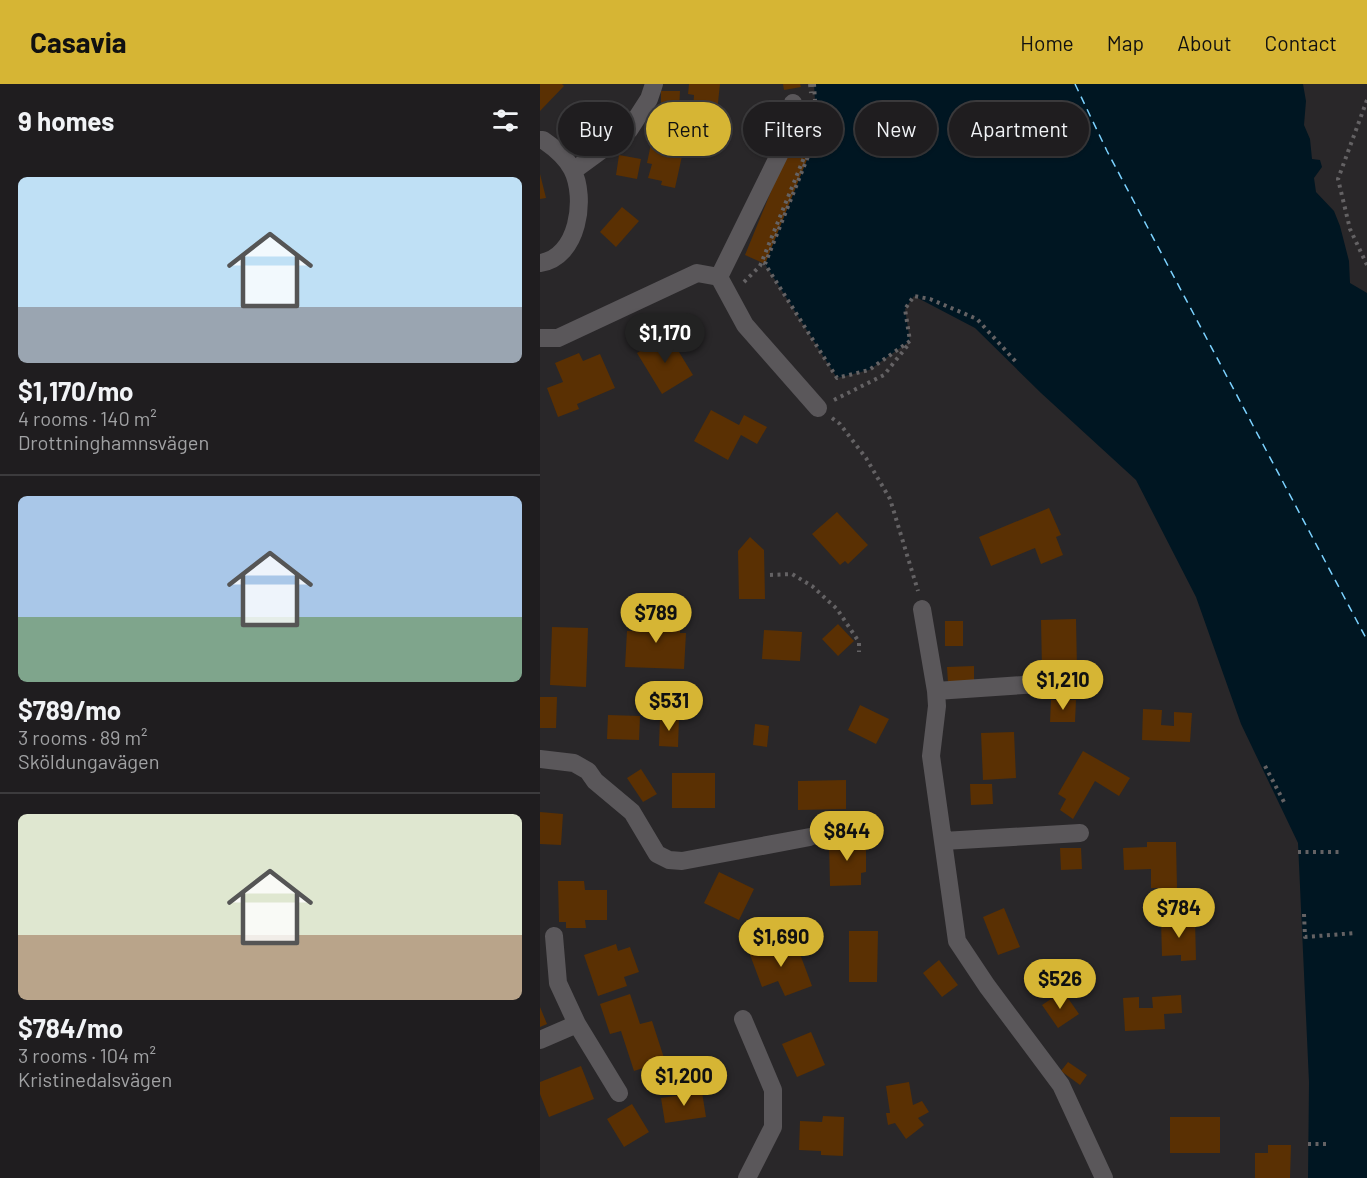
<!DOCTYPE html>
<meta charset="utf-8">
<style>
:root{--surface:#1f1d1f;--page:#272628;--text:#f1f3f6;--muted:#a1a2a4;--line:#3c3b3d;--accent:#d6b534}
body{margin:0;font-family:Barlow,sans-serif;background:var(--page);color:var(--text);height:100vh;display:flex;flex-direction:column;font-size:22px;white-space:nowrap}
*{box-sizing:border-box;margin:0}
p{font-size:20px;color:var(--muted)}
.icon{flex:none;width:33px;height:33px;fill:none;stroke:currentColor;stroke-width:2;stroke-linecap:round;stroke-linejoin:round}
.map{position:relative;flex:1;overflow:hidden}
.sheet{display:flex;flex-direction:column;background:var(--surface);width:540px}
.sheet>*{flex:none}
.guide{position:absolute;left:18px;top:18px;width:570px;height:54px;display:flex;gap:12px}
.price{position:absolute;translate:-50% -51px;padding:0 14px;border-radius:21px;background:var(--accent);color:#111;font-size:20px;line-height:39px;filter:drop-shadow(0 2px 3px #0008)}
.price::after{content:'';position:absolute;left:50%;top:36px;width:18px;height:14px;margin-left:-9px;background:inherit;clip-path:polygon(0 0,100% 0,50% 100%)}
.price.selected{background:#222;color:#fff}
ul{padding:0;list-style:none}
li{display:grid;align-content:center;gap:12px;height:318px;padding:0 18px}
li+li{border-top:2px solid var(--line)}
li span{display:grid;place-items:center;height:186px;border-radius:9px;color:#555}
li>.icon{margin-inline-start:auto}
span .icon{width:108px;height:108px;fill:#fffc;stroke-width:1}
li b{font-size:26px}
h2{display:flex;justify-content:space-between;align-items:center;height:72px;padding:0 18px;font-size:26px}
.pill{padding:0 21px;border-radius:27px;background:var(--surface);box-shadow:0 2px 4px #0004,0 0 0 2px var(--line);font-size:21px;line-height:54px}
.pill.selected{background:var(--accent);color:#111}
header{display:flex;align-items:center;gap:36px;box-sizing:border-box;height:84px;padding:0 30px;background:var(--accent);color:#111}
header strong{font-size:28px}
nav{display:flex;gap:33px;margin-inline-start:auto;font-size:21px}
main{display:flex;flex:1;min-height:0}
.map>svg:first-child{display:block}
.water{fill:#001622}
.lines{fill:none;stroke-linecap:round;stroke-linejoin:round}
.ferry{stroke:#7bd2ff;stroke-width:1.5;stroke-dasharray:8 6;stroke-linecap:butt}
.building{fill:#5a3003}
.path{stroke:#646264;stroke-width:4;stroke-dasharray:3 4.5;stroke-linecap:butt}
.minor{stroke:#5a575a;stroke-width:18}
</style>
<header>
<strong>Casavia</strong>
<nav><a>Home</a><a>Map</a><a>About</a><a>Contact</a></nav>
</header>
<main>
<section class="sheet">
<h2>9 homes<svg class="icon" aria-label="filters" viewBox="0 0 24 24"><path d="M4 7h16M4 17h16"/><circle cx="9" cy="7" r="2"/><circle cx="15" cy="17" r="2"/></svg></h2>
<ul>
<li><span style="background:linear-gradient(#bfe0f5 70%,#9aa5b1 0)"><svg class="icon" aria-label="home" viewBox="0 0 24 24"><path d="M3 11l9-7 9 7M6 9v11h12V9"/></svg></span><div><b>$1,170/mo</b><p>4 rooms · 140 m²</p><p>Drottninghamnsvägen</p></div></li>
<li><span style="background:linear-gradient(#a9c7e8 65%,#7fa58c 0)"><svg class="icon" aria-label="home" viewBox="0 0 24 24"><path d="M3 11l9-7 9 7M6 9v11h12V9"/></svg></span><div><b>$789/mo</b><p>3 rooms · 89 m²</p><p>Sköldungavägen</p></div></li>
<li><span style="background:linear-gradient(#dfe7d0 65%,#b9a48a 0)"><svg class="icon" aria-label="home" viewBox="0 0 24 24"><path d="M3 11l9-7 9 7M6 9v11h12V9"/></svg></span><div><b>$784/mo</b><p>3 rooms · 104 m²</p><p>Kristinedalsvägen</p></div></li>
</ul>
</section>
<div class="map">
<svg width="827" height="1094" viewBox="0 0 827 1094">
<rect width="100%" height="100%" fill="#292729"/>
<path class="water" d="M 274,0 L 763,0 L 766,17 L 764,41 L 770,55 L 772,75 L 780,76 L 782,83 L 774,94 L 776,108 L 794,127 L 800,142 L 809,177 L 810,199 L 827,209 L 827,1094 L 768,1094 L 769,998 L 758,759 L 701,640 L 656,513 L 596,396 L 501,309 L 435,244 L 374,212 L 365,225 L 370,257 L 329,286 L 297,294 L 225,180 L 277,50 Z"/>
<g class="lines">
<path class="ferry" d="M 535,0 L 567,67 L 827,556"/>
</g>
<path class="building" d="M 0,0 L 22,0 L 24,2 L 0,27 Z
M 149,0 L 180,0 L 177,28 L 153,27 L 154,11 L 148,10 Z
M 243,0 L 260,0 L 261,3 L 244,6 Z
M 121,7 L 140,7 L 139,26 L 121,26 Z
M 68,22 L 78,39 L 44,60 L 34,43 Z
M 121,43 L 147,49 L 135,104 L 121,101 L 122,97 L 108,94 L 112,80 L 107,79 L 113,50 L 119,51 Z
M 248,66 L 268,73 L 225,180 L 205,171 Z
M 79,71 L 101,75 L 97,95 L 76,91 Z
M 0,90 L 6,114 L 0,115 Z
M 82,123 L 99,137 L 76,163 L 60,148 Z
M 128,250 L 153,291 L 122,310 L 97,269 Z
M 39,269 L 43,277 L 60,270 L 75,304 L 37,320 L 39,325 L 18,333 L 7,304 L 23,298 L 15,279 Z
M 171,326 L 199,341 L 204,331 L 227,343 L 217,360 L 201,351 L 188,376 L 154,357 Z
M 509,424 L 521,451 L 516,453 L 523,471 L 501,480 L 495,464 L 451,482 L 439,453 Z
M 297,428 L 328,461 L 308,480 L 305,477 L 300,481 L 272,450 Z
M 210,453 L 224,466 L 225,515 L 199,515 L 198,467 Z
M 96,533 L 141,534 L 140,549 L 146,549 L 144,585 L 85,583 L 87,547 L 95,547 Z
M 536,535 L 537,586 L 502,586 L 501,536 Z
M 405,537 L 423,537 L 423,562 L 405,562 Z
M 298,540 L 314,557 L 298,572 L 282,555 Z
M 12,543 L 48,544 L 46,603 L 10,601 Z
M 224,546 L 262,548 L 260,577 L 222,575 Z
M 434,582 L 434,597 L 408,598 L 407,583 Z
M 0,613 L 17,613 L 16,644 L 0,644 Z
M 511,616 L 536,616 L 535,638 L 510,638 Z
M 320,621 L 349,635 L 336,660 L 308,646 Z
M 603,625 L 622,626 L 621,641 L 634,642 L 634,628 L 652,629 L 650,658 L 602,656 Z
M 68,631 L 100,632 L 99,656 L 67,655 Z
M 120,633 L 139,634 L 138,663 L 119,662 Z
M 215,640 L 229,642 L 227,663 L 213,661 Z
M 474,648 L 476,694 L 443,696 L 441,649 Z
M 543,667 L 590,694 L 579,712 L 555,697 L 533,735 L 520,726 L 526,715 L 518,710 Z
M 101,685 L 117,710 L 103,718 L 87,694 Z
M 132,689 L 175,689 L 175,724 L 132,724 Z
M 306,696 L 306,725 L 258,726 L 258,697 Z
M 430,700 L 452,700 L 453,720 L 431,721 Z
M 0,728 L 23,730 L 21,761 L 0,760 Z
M 289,757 L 326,757 L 326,788 L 321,789 L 321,801 L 290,802 Z
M 607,758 L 636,758 L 637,804 L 611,804 L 611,785 L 584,786 L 583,764 L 607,763 Z
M 520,764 L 541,764 L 542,785 L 521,786 Z
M 179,788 L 214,805 L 199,836 L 164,819 Z
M 18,797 L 44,797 L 45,806 L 67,806 L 67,836 L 45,836 L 46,844 L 26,844 L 26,838 L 19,838 Z
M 464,824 L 480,863 L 458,871 L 443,833 Z
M 655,835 L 656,876 L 641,877 L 641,871 L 622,872 L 621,836 Z
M 309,847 L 338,847 L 337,898 L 309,898 Z
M 236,857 L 241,868 L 257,862 L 272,902 L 245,912 L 238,897 L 222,903 L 209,868 Z
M 76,860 L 78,867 L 90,863 L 99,888 L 84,893 L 87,902 L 58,912 L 44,871 Z
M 399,876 L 418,901 L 402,913 L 383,889 Z
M 523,907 L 539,930 L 518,944 L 502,921 Z
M 90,910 L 100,940 L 112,937 L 125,977 L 94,987 L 81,947 L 70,950 L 60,920 Z
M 641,911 L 642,929 L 624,930 L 625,945 L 585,947 L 583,914 L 599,913 L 599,924 L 613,924 L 612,913 Z
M 0,923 L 7,940 L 0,943 Z
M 271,948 L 285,981 L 257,993 L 242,960 Z
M 528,978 L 547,991 L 540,1001 L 521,987 Z
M 41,982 L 54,1015 L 9,1033 L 0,1010 L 0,998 Z
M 369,998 L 373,1021 L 382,1017 L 389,1028 L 378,1034 L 384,1041 L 366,1055 L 355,1039 L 348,1041 L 346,1029 L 350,1029 L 346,1002 Z
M 162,1008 L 166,1033 L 125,1039 L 121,1014 Z
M 92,1020 L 109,1048 L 84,1063 L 67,1035 Z
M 283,1032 L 304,1033 L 303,1072 L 281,1071 L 281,1067 L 259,1066 L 260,1037 L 282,1038 Z
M 630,1033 L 680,1033 L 680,1069 L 630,1069 Z
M 728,1061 L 751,1061 L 750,1094 L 715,1094 L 715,1069 L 728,1069 Z"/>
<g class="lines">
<path class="path" d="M 270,0 L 271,9
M 274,0 L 277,50 L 225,180 L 297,294 L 329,286 L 370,257 L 365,225 L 374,212 L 390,215 L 437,235 L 477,279
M 827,16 L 798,95 L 810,145 L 827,181
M 204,198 L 220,182 L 274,49 L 272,28
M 294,316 L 344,291 L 368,261
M 292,334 L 300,340 L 326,374 L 350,415 L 378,507
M 230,491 L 252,490 L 272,502 L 297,525 L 319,558 L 319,568
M 725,682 L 744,718
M 758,768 L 801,768
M 764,830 L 765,853 L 816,849
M 768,1060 L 788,1060"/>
<path class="minor" d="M 0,56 L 3,56 C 15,64 25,72 32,85 C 47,114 38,174 0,179
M 33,87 L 89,46 L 109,15 L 114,0
M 179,193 L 241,67 L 253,19
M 179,193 L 205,241 L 278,324
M 0,254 L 18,254 L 157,189 L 179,193
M 382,525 L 396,607 L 397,622 L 391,672 L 417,857 L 447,902 L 521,1001 L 564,1094
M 396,607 L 513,599
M 0,675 L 34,679 L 48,687 L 55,697 L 92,728 L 117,770 L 129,776 L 142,777 L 270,753
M 403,757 L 540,749
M 14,852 L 18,899 L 37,940 L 79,1009
M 203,935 L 233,1006 L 233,1043 L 207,1094
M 0,956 L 37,940"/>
</g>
</svg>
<b class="price selected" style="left:125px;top:280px">$1,170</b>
<b class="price" style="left:116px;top:560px">$789</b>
<b class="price" style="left:523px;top:627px">$1,210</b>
<b class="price" style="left:129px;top:648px">$531</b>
<b class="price" style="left:307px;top:778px">$844</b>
<b class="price" style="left:639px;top:855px">$784</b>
<b class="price" style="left:241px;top:884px">$1,690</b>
<b class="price" style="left:520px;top:926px">$526</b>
<b class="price" style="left:144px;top:1023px">$1,200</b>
<div class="guide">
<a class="pill">Buy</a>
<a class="pill selected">Rent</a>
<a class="pill">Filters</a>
<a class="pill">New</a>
<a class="pill">Apartment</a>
</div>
</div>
</main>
